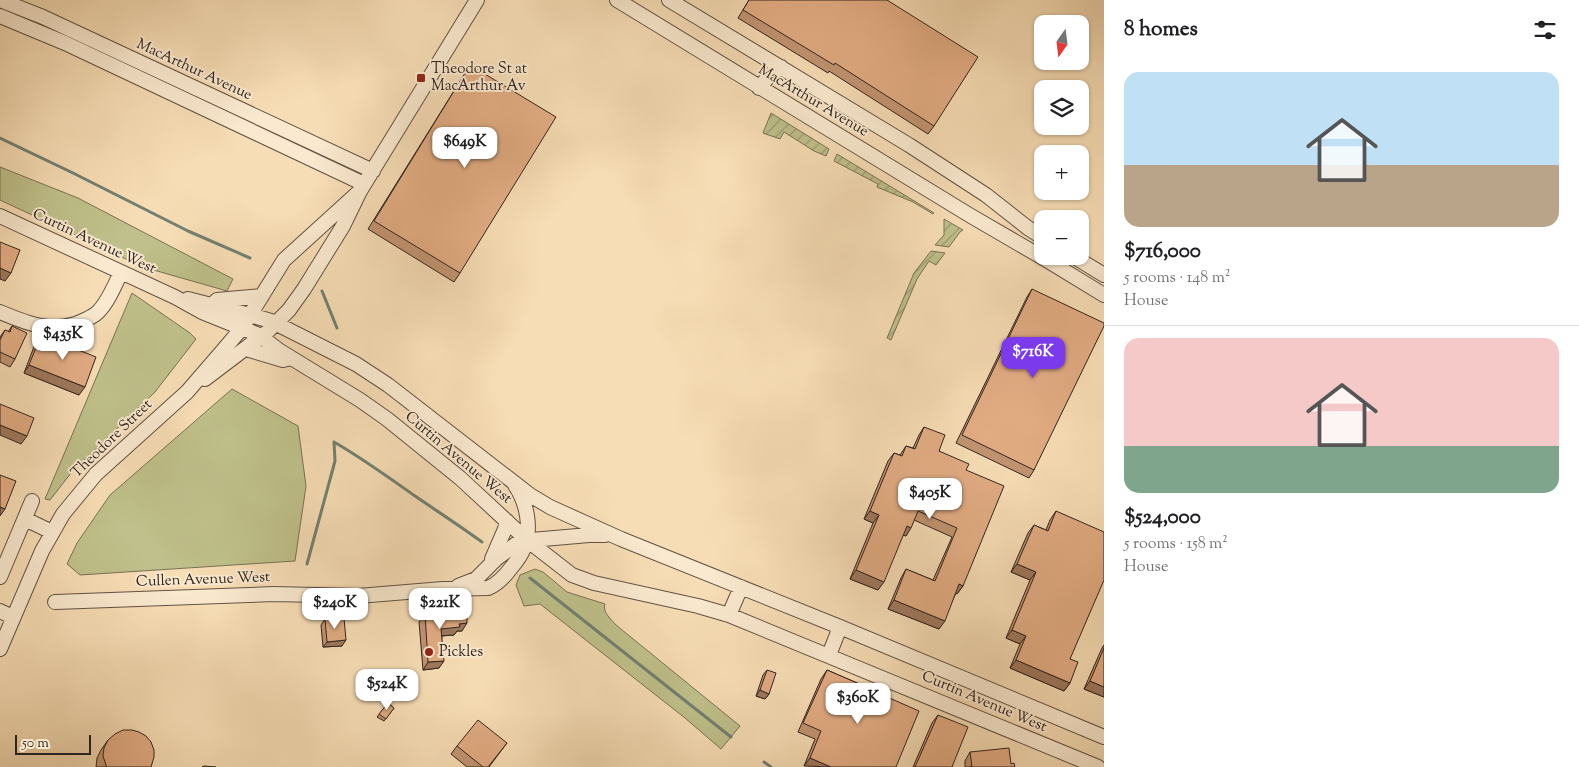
<!DOCTYPE html>
<meta charset="utf-8">
<style>
:root{--surface:#fff;--page:#f6f6f6;--text:#202124;--muted:#757577;--line:#e0e0e0;--accent:#7c3aed}
body{margin:0;font-family:"Sorts Mill Goudy",serif;background:var(--page);color:var(--text);height:100vh;display:flex;flex-direction:column;font-size:19px;white-space:nowrap}
*{box-sizing:border-box;margin:0}
p{font-size:16px;color:var(--muted)}
.icon{flex:none;width:28px;height:28px;fill:none;stroke:currentColor;stroke-width:2;stroke-linecap:round;stroke-linejoin:round}
.map{position:relative;flex:1;overflow:hidden}
.details{display:flex;flex-direction:column;background:var(--surface);width:475px}
.details>*{flex:none}
.needle{width:32px;rotate:194deg}
.tools{position:absolute;left:1034px;top:15px;display:grid;gap:10px}
.tools a{display:grid;place-items:center;width:55px;height:55px;border-radius:10px;background:var(--surface);box-shadow:0 1px 4px #0004;font-size:25px}
.scale{position:absolute;left:15px;bottom:12px;width:76px;box-sizing:border-box;padding-left:5px;border:2px solid #312520;border-top:0;font-size:14px;line-height:18px;white-space:nowrap;color:#312520;-webkit-text-stroke:4px #fae9cf;paint-order:stroke}
.price{position:absolute;translate:-50% -42px;padding:0 11px;border-radius:10px;background:#fff;color:#222;font-size:16px;line-height:32px;filter:drop-shadow(0 1px 2px #0008)}
.price::after{content:'';position:absolute;left:50%;top:30px;width:15px;height:11px;margin-left:-8px;background:inherit;clip-path:polygon(0 0,100% 0,50% 100%)}
.price.active{background:var(--accent);color:#fff}
ul{padding:0;list-style:none}
li{display:grid;align-content:center;gap:10px;height:265px;padding:0 20px}
li+li{border-top:1px solid var(--line)}
li span{display:grid;place-items:center;height:155px;border-radius:15px;color:#555}
li>.icon{margin-inline-start:auto}
span .icon{width:90px;height:90px;fill:#fffc;stroke-width:1}
li b{font-size:21px}
h2{display:flex;justify-content:space-between;align-items:center;height:60px;padding:0 20px;font-size:21px}
main{display:flex;flex:1;min-height:0}
.map>svg:first-child{display:block}
.grass{fill:#bfc08b;stroke:#787256}
.garden{fill:url(#garden-furrows);stroke:#787256}
.lines{fill:none;stroke-linecap:round;stroke-linejoin:round}
.stream{stroke:#728072;stroke-width:3}
.minor-casing{stroke:#625345;stroke-width:16}
.minor{stroke:#fae9cf;stroke-width:14}
.wall{fill:#c29471;stroke:#312520}
.shaded-wall{fill:#9e785c;stroke:#312520}
.building{fill:#e2ac83;stroke:#312520}
.poi-dot{fill:#8f2418;stroke:#fae9cf;stroke-width:2}
.labels{text-anchor:middle;dominant-baseline:central;stroke-width:4;stroke-linejoin:round;paint-order:stroke}
.poi-label{font-size:15px;fill:#312520;stroke:#fae9cf;text-anchor:start}
.street-label{font-size:15px;fill:#312520;stroke:#fae9cf}
</style>
<main>
<div class="map">
<svg width="1104" height="767" viewBox="0 0 1104 767">
<defs>
<pattern id="garden-furrows" width="10" height="10" patternUnits="userSpaceOnUse" patternTransform="scale(1.25)"><rect width="10" height="10" fill="#bfc08b"/><path d="M-1 1l2-2M0 10L10 0M9 11l2-2" fill="none" stroke="#9c9c71"/></pattern>
</defs>
<rect width="100%" height="100%" fill="#f7ddb5"/>
<filter id="stains"><feTurbulence type="fractalNoise" baseFrequency=".004" numOctaves="4"/><feColorMatrix values="0 0 0 0 .2 0 0 0 0 .09 0 0 0 0 .02 0 0 0 .5 -.17"/></filter>
<radialGradient id="worn" r=".72"><stop offset=".6" stop-color="#630" stop-opacity="0"/><stop offset="1" stop-color="#630" stop-opacity=".3"/></radialGradient>
<path class="grass" d="M 0,167 L 78,198 L 233,279 L 227,291 L 143,267 L 0,200 Z
M 132,293 L 190,333 L 196,339 L 155,392 L 71,473 L 50,500 L 45,499 Z
M 232,389 L 298,426 L 306,486 L 295,561 L 80,575 L 67,564 L 77,543 L 110,495 Z
M 535,569 L 543,572 L 567,592 L 605,604 C 602,612 611,619 616,625 L 740,726 L 721,749 L 685,718 L 540,604 L 524,606 L 516,585 L 520,575 Z"/>
<path class="garden" d="M 771,113 L 829,149 L 826,156 L 814,151 L 784,132 L 780,139 L 763,133 Z
M 837,154 L 934,213 L 933,214 L 913,202 L 877,187 L 878,184 L 834,161 Z
M 944,219 L 963,230 L 960,232 L 949,247 L 935,245 L 944,235 Z
M 931,251 L 945,253 L 936,265 L 929,261 L 917,279 L 891,340 L 887,338 L 914,273 Z"/>
<g class="lines">
<path class="stream" d="M 0,138 L 73,173 L 188,231 L 250,258
M 322,291 L 337,328
M 334,442 C 362,458 388,477 415,496 C 437,511 460,526 482,542
M 307,564 L 335,461 L 334,442
M 530,578 L 731,737
M 764,762 L 771,767"/>
<defs>
<path id="minor" d="M 0,0 L 43,17 L 373,171
M 617,0 L 971,216 L 1045,259 L 1104,295
M 669,0 L 909,145 L 986,195 L 1028,228 L 1042,237
M 0,16 L 65,43 L 364,184
M 759,88 L 770,75 L 781,67
M 0,216 L 175,297 L 202,312 L 259,335 L 280,351 L 360,400 L 387,419 L 460,478 L 527,540 L 572,575 L 594,583 L 698,606 L 729,615 L 1098,767
M 1073,256 L 1104,275
M 188,299 L 250,315 L 271,321 L 356,364 L 388,385 L 530,495 L 550,507 L 621,539 L 840,627 L 1104,737
M 214,303 L 217,300 L 262,296
M 0,312 C 28,324 55,335 85,320 C 89,318 94,316 98,312 C 108,302 115,285 121,272
M 246,349 L 283,360 L 287,359
M 205,379 L 267,332 L 289,310 L 304,289 L 343,226 L 360,191 L 477,0
M 25,519 L 52,532
M 492,559 L 505,529 L 507,521
M 0,577 L 32,501
M 458,586 L 476,579 L 496,559 L 520,541 L 589,535 L 605,535
M 55,602 L 274,594 L 358,596 L 443,589 L 488,588 C 498,584 505,576 511,568 C 516,562 521,555 524,548 C 532,528 527,503 515,485
M 0,611 L 13,617
M 729,615 L 741,587
M 0,649 L 42,551 L 63,514 L 96,474 L 187,392 L 225,348 L 242,328 L 284,260 L 360,191
M 829,655 L 840,627"/>
</defs>
<use href="#minor" class="minor-casing"/>
<use href="#minor" class="minor"/>
</g>
<path class="wall" d="M 749,0 L 887,0 L 934,126 L 928,134 L 829,71 L 828,73 L 738,18 Z
M 470,65 L 460,273 L 454,282 L 368,229 Z
M 1032,289 L 1034,470 L 1029,478 L 956,443 L 1027,297 Z
M 12,326 L 15,359 L 10,367 L 0,362 L 0,337 L 5,330 L 8,332 Z
M 41,335 L 79,395 L 24,373 L 35,344 Z
M 924,427 L 939,451 L 966,470 L 963,586 L 957,594 L 956,593 L 939,629 L 888,609 L 901,578 L 906,569 L 933,580 L 952,537 L 914,520 L 906,536 L 903,535 L 878,590 L 850,579 L 873,523 L 864,519 L 888,461 L 894,453 L 900,455 L 906,446 L 913,448 L 919,435 Z
M 1056,511 L 1070,659 L 1070,683 L 1064,691 L 1010,668 L 1020,644 L 1006,638 L 1030,580 L 1011,572 L 1028,533 L 1034,525 L 1046,530 L 1050,520 Z
M 434,607 L 453,612 L 462,631 L 457,631 L 454,635 L 442,636 L 439,668 L 423,670 L 419,622 L 425,614 L 430,614 Z
M 325,619 L 342,646 L 323,647 L 321,625 Z
M 1104,645 L 1104,697 L 1084,689 L 1102,648 Z
M 767,670 L 769,694 L 765,699 L 756,696 L 763,675 Z
M 827,670 L 878,692 L 804,766 L 815,739 L 798,732 L 821,679 Z
M 388,703 L 394,708 L 384,721 L 377,717 Z
M 938,715 L 952,767 L 913,767 L 932,723 Z
M 108,740 L 151,767 L 96,767 L 97,758 L 101,750 Z
M 507,743 L 489,767 L 467,767 L 451,754 L 457,746 Z
M 970,752 L 1011,764 L 1015,767 L 965,767 L 965,761 Z"/>
<path class="shaded-wall" d="M 0,268 L 11,273 L 5,281 L 0,279 Z
M 29,365 L 85,387 L 79,395 L 24,373 Z
M 0,425 L 27,436 L 21,444 L 0,435 Z
M 0,507 L 5,509 L 0,516 Z
M 870,511 L 879,515 L 873,523 L 864,519 Z
M 907,526 L 911,528 L 906,536 L 901,534 Z
M 1017,564 L 1036,572 L 1030,580 L 1011,572 Z
M 856,570 L 884,582 L 878,590 L 850,579 Z
M 959,584 L 963,586 L 957,594 L 954,592 Z
M 894,600 L 945,621 L 939,629 L 888,609 Z
M 467,623 L 462,631 L 457,631 L 454,635 L 436,636 L 441,629 L 459,624 Z
M 1012,630 L 1026,636 L 1020,644 L 1006,638 Z
M 346,640 L 342,646 L 323,647 L 327,642 Z
M 1016,660 L 1070,683 L 1064,691 L 1010,668 Z
M 444,661 L 439,668 L 423,670 L 428,662 Z
M 1090,681 L 1104,687 L 1104,697 L 1084,689 Z
M 760,690 L 769,694 L 765,699 L 756,696 Z
M 810,758 L 831,767 L 804,766 Z"/>
<path class="building" d="M 749,0 L 887,0 L 978,57 L 934,126 L 835,63 L 834,65 L 743,10 Z
M 470,65 L 556,117 L 460,273 L 374,221 Z
M 0,242 L 20,250 L 11,273 L 0,268 Z
M 1032,289 L 1104,323 L 1104,326 L 1034,470 L 962,435 Z
M 12,326 L 27,333 L 15,359 L 0,352 L 0,340 L 5,330 L 10,332 Z
M 41,335 L 96,357 L 85,387 L 29,365 Z
M 0,404 L 34,418 L 27,436 L 0,425 Z
M 924,427 L 945,435 L 939,451 L 969,464 L 966,470 L 1004,486 L 963,586 L 959,584 L 945,621 L 894,600 L 906,569 L 935,581 L 957,528 L 918,511 L 911,528 L 907,526 L 884,582 L 856,570 L 879,515 L 870,511 L 894,453 L 902,456 L 906,446 L 915,449 Z
M 0,475 L 16,481 L 5,509 L 0,507 Z
M 1056,511 L 1104,532 L 1104,580 L 1070,659 L 1078,662 L 1070,683 L 1016,660 L 1026,636 L 1012,630 L 1036,572 L 1017,564 L 1034,525 L 1048,531 Z
M 453,606 L 453,612 L 458,612 L 459,615 L 467,614 L 467,623 L 459,624 L 460,627 L 441,629 L 444,661 L 428,662 L 425,614 L 435,613 L 434,607 Z
M 344,618 L 346,640 L 327,642 L 325,619 Z
M 1104,648 L 1104,687 L 1090,681 Z
M 767,670 L 776,673 L 769,694 L 760,690 Z
M 827,670 L 878,692 L 878,693 L 919,711 L 896,767 L 831,767 L 810,758 L 821,731 L 803,723 Z
M 388,703 L 394,708 L 386,719 L 379,714 Z
M 938,715 L 968,727 L 952,767 L 915,767 Z
M 478,720 L 507,743 L 488,767 L 483,767 L 457,746 Z
M 123,730 L 132,730 L 139,732 L 146,736 L 151,742 L 154,750 L 154,757 L 151,767 L 107,767 L 106,765 L 103,756 L 104,748 L 108,740 L 115,734 Z
M 1009,748 L 1011,764 L 1014,763 L 1015,767 L 970,767 L 972,767 L 970,752 Z
M 204,766 L 215,767 L 216,767 L 202,767 Z"/>
<g class="poi-dot">
<rect x="416" y="73" width="10" height="10" rx="2.5"/>
<circle cx="429" cy="652" r="5"/>
</g>
<g class="labels">
<g class="poi-label">
<text x="431" y="69">Theodore St at<tspan x="431" dy="17">MacArthur Av</tspan></text>
<text x="439" y="652">Pickles</text>
</g>
<g class="street-label">
<text transform="translate(194 70) rotate(25)">MacArthur Avenue</text>
<text transform="translate(813 101) rotate(31)">MacArthur Avenue</text>
<text transform="translate(94 242) rotate(25)">Curtin Avenue West</text>
<text transform="translate(112 439) rotate(-44)">Theodore Street</text>
<text transform="translate(458 458) rotate(40)">Curtin Avenue West</text>
<text transform="translate(203 580) rotate(-2)">Cullen Avenue West</text>
<text transform="translate(984 702) rotate(23)">Curtin Avenue West</text>
</g>
</g>
<rect width="100%" height="100%" filter="url(#stains)"/>
<rect width="100%" height="100%" fill="url(#worn)"/>
</svg>
<div class="tools">
<a><svg class="needle" viewBox="-14 -14 28 28"><path d="M0-13l5 13h-10z" fill="#e53935"/><path d="M0 13l5-13h-10z" fill="#757577"/></svg></a>
<a><svg class="icon" aria-label="layers" viewBox="0 0 24 24"><path d="M12 4l9 5-9 5-9-5zM3 14l9 5 9-5"/></svg></a>
<a>+</a>
<a>−</a>
</div>
<div class="scale">50 m</div>
<b class="price" style="left:465px;top:169px">$649K</b>
<b class="price" style="left:63px;top:361px">$435K</b>
<b class="price active" style="left:1033px;top:379px">$716K</b>
<b class="price" style="left:930px;top:520px">$405K</b>
<b class="price" style="left:335px;top:630px">$240K</b>
<b class="price" style="left:440px;top:630px">$221K</b>
<b class="price" style="left:387px;top:711px">$524K</b>
<b class="price" style="left:858px;top:725px">$360K</b>
</div>
<section class="details">
<h2>8 homes<svg class="icon" aria-label="filters" viewBox="0 0 24 24"><path d="M4 7h16M4 17h16"/><circle cx="9" cy="7" r="2"/><circle cx="15" cy="17" r="2"/></svg></h2>
<ul>
<li><span style="background:linear-gradient(#bfe0f5 60%,#b9a48a 0)"><svg class="icon" aria-label="home" viewBox="0 0 24 24"><path d="M3 11l9-7 9 7M6 9v11h12V9"/></svg></span><div><b>$716,000</b><p>5 rooms · 148 m²</p><p>House</p></div></li>
<li><span style="background:linear-gradient(#f6c9c9 70%,#7fa58c 0)"><svg class="icon" aria-label="home" viewBox="0 0 24 24"><path d="M3 11l9-7 9 7M6 9v11h12V9"/></svg></span><div><b>$524,000</b><p>5 rooms · 158 m²</p><p>House</p></div></li>
</ul>
</section>
</main>
